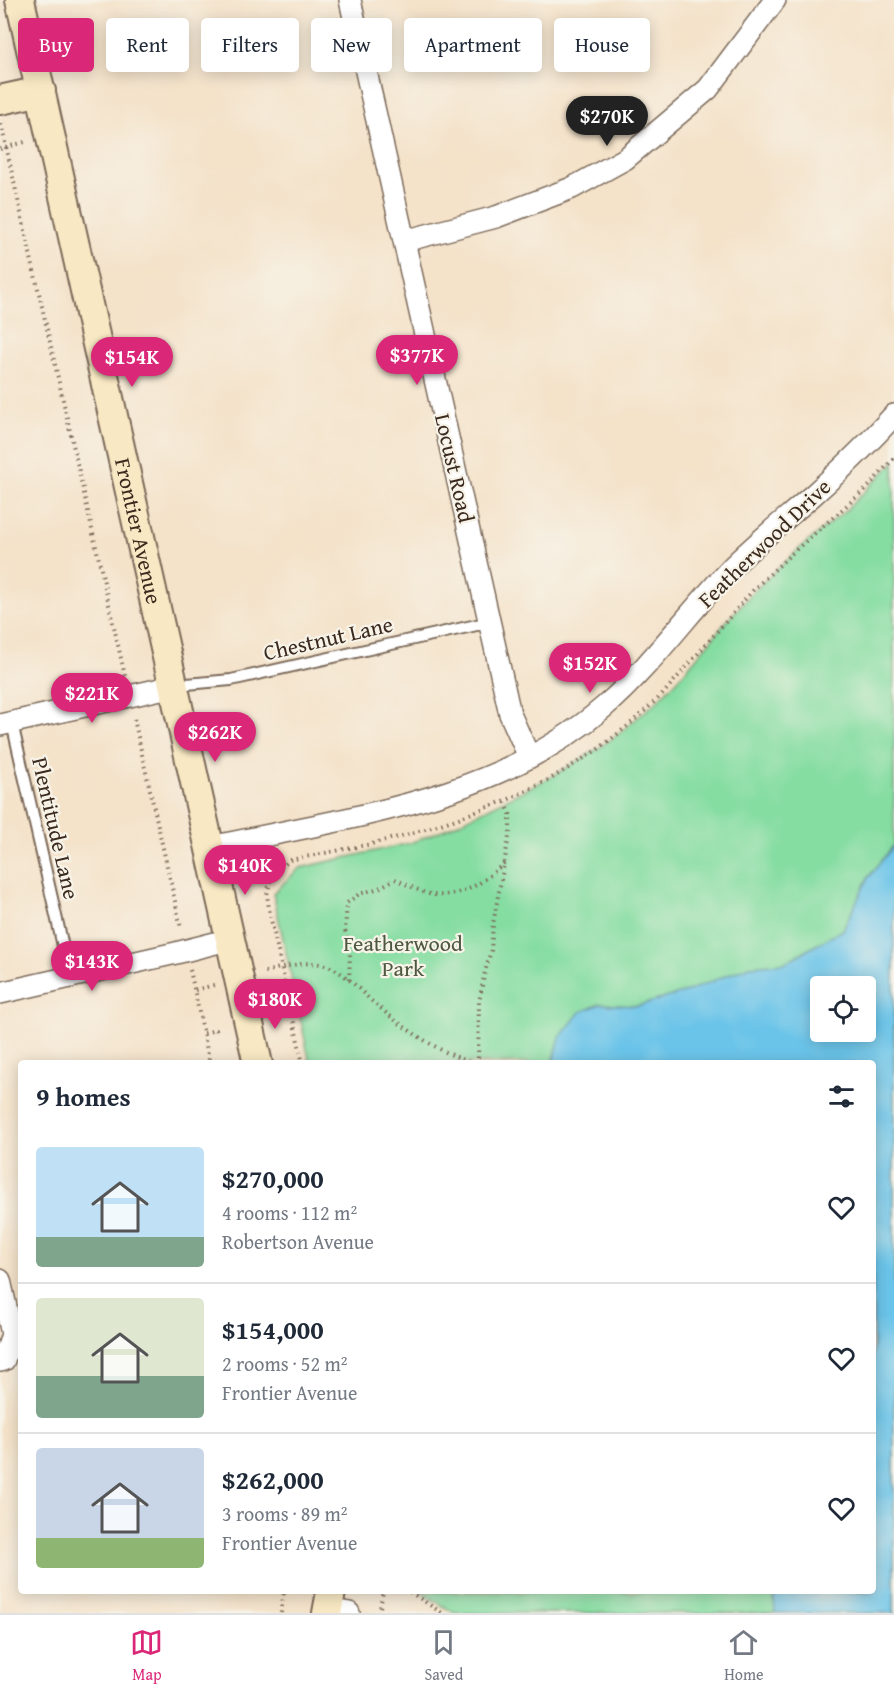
<!DOCTYPE html>
<meta charset="utf-8">
<style>
:root{--surface:#fff;--page:#f6f6f7;--text:#1f2937;--muted:#747a83;--line:#e0e1e3;--accent:#db2777}
body{margin:0;font-family:"Gentium Book Plus",serif;background:var(--page);color:var(--text);height:100vh;display:flex;flex-direction:column;font-size:22px;white-space:nowrap}
*{box-sizing:border-box;margin:0}
p{font-size:20px;color:var(--muted)}
.icon{flex:none;width:33px;height:33px;fill:none;stroke:currentColor;stroke-width:2;stroke-linecap:round;stroke-linejoin:round}
.map{position:relative;flex:1;overflow:hidden}
.panel{position:absolute;left:18px;top:1060px;width:858px;height:534px;display:flex;flex-direction:column;background:var(--surface);border-radius:6px;box-shadow:0 3px 15px #0003}
.panel>*{flex:none}
.top-card{position:absolute;left:18px;top:18px;width:858px;height:54px;display:flex;gap:12px}
.fabs{position:absolute;left:810px;top:976px;display:grid;gap:12px}
.fabs a{display:grid;place-items:center;width:66px;height:66px;border-radius:6px;background:var(--surface);box-shadow:0 3px 15px #0003;font-size:30px}
.price{position:absolute;translate:-50% -51px;padding:0 14px;border-radius:21px;background:var(--accent);color:#fff;font-size:20px;line-height:39px;filter:drop-shadow(0 2px 3px #0008)}
.price::after{content:'';position:absolute;left:50%;top:36px;width:18px;height:14px;margin-left:-9px;background:inherit;clip-path:polygon(0 0,100% 0,50% 100%)}
.price.active{background:#222;color:#fff}
ul{padding:0;list-style:none}
li{display:flex;align-items:center;gap:18px;height:150px;padding:0 18px}
li+li{border-top:2px solid var(--line)}
li span{display:grid;place-items:center;flex:none;width:168px;height:120px;border-radius:6px;color:#555}
li>.icon{margin-inline-start:auto}
span .icon{width:72px;height:72px;fill:#fffc;stroke-width:1}
li b{font-size:26px}
h2{display:flex;justify-content:space-between;align-items:center;height:72px;padding:0 18px;font-size:26px}
.chip{padding:0 21px;border-radius:6px;background:var(--surface);box-shadow:0 3px 15px #0003;font-size:21px;line-height:54px}
.chip.active{background:var(--accent);color:#fff}
.dock{display:flex;justify-content:space-around;align-items:center;height:84px;border-top:2px solid var(--line);background:var(--surface);font-size:16px;color:var(--muted)}
.dock a{display:grid;justify-items:center;gap:3px}
.dock .active{color:var(--accent)}
.map>svg:first-child{display:block}
.green{fill:#85dda2;stroke:#608460;stroke-width:1.5;fill-rule:evenodd}
.water{fill:#6bc4e9;stroke:#537784;stroke-width:1.5;fill-rule:evenodd}
.lines{fill:none;stroke-linecap:round;stroke-linejoin:round}
.lane-casing{stroke:#7c6a5a;stroke-width:14}
.street-casing{stroke:#7c6a5a;stroke-width:24}
.secondary-casing{stroke:#7c6a5a;stroke-width:32}
.path{stroke:#7c6a5a;stroke-width:4;stroke-dasharray:1.5 4.5;stroke-linecap:butt}
.lane{stroke:#fff;stroke-width:10}
.street{stroke:#fff;stroke-width:21}
.secondary{stroke:#f8e8c3;stroke-width:28}
.labels{text-anchor:middle;dominant-baseline:central;stroke-width:4.5;stroke-linejoin:round;paint-order:stroke}
.street-label{font-size:22px;fill:#3b2a1e;stroke:#f7f3e8}
.park-label{font-size:22px;fill:#4e573f;stroke:#f7f3e8}
</style>
<div class="map">
<svg width="894" height="1613" viewBox="0 0 894 1613">
<rect width="100%" height="100%" fill="#f7f3e8"/>
<filter id="ink" filterUnits="userSpaceOnUse"><feTurbulence type="fractalNoise" baseFrequency=".0167" numOctaves="2"/><feDisplacementMap in="SourceGraphic" scale="12" xChannelSelector="R" yChannelSelector="G"/><feConvolveMatrix kernelMatrix="1 2 1 2 8 2 1 2 1" color-interpolation-filters="sRGB"/></filter>
<filter id="wash" filterUnits="userSpaceOnUse"><feTurbulence type="fractalNoise" baseFrequency=".008" numOctaves="4" result="noise"/><feDisplacementMap in="SourceGraphic" scale="24" xChannelSelector="R" yChannelSelector="G"/><feGaussianBlur stdDeviation="1.35" result="paint"/><feColorMatrix in="noise" values="0 0 0 0 0 0 0 0 0 0 0 0 0 0 0 0 0 1.4 0 .05"/><feComposite in="paint" operator="in"/></filter>
<g filter="url(#wash)">
<rect width="100%" height="100%" fill="#f4e2c9"/>
<path class="green" d="M 894,462 L 894,1613 L 454,1613 L 421,1592 L 873,1592 L 873,1064 L 310,1063 L 273,893 L 300,868 L 410,843 L 450,827 L 553,776 L 596,750 L 617,735 L 656,702 L 679,678 L 726,622 L 754,591 L 801,547 L 845,511 ZM 820,987 L 866,987 L 866,1032 L 820,1032 Z"/>
<path class="water" d="M 894,845 L 894,1613 L 775,1613 L 774,1600 L 776,1592 L 873,1592 L 873,1064 L 553,1063 L 560,1037 L 580,1012 L 600,1004 L 637,1006 L 686,992 L 749,966 L 784,963 L 843,930 L 868,878 ZM 820,987 L 866,987 L 866,1032 L 820,1032 Z"/>
</g>
<g filter="url(#ink)">
<g class="lines">
<defs>
<path id="lane" d="M 176,685 L 231,680 L 490,622
M 12,723 L 70,977"/>
<path id="street" d="M 350,0 L 510,714 L 529,757
M 404,241 L 496,217 L 572,188 L 625,159 L 708,89 L 775,0
M 0,725 L 174,686
M 211,847 C 344,818 496,801 604,707 C 652,665 688,613 732,567 C 758,541 786,519 813,495 C 842,469 869,443 894,415
M 0,993 L 176,953 L 231,939
M 0,1280 L 12,1334 L 4,1360 L 0,1361
M 328,1610 L 349,1613"/>
<g id="secondary">
<path id="s1" d="M 20,0 L 258,1064"/>
<path d="M 0,100 L 41,91"/>
<path d="M 327,1613 L 331,1592"/>
</g>
</defs>
<use href="#lane" class="lane-casing"/>
<use href="#street" class="street-casing"/>
<use href="#secondary" class="secondary-casing"/>
<path class="path" d="M 1,124 L 125,676
M 0,149 L 25,142
M 134,719 L 181,928
M 261,858 L 265,876 L 270,882
M 190,970 L 210,1064
M 265,972 C 284,967 309,959 328,966 C 346,973 360,991 374,1003 C 405,1029 437,1052 476,1064
M 349,980 L 350,954 L 345,930 L 347,903 L 359,894 L 379,888 L 395,879 C 406,884 424,894 434,895 C 464,897 484,882 504,863
M 195,990 L 214,985
M 204,1033 L 216,1030 L 217,1035
M 303,1064 L 270,915 L 267,895 L 270,882 L 278,870 L 290,860 L 371,844 L 413,833 L 456,819 L 509,799 L 552,778 L 597,750 L 629,725 L 662,695 L 755,588 L 790,555 L 869,486 L 894,458
M 478,1064 L 479,1002 L 484,976 L 491,950 L 493,924 L 510,831 L 510,814 L 505,801
M 410,1592 L 442,1613
M 281,1613 L 284,1592
M 379,1613 L 383,1592"/>
<use href="#lane" class="lane"/>
<use href="#street" class="street"/>
<use href="#secondary" class="secondary"/>
</g>
</g>
<g class="labels">
<g class="street-label">
<text transform="translate(455 468) rotate(77)">Locust Road</text>
<text stroke="none"><textPath href="#s1" startOffset="544">Frontier Avenue</textPath></text>
<text transform="translate(764 543) rotate(-44)">Featherwood Drive</text>
<text transform="translate(328 638) rotate(-13)">Chestnut Lane</text>
<text transform="translate(56 828) rotate(77)">Plentitude Lane</text>
</g>
<g class="park-label">
<text x="403" y="943">Featherwood<tspan x="403" dy="25">Park</tspan></text>
</g>
</g>
</svg>
<div class="fabs">
<a><svg class="icon" aria-label="locate" viewBox="0 0 24 24"><circle cx="12" cy="12" r="6"/><path d="M12 2v4M12 18v4M2 12h4M18 12h4"/></svg></a>
</div>
<b class="price active" style="left:607px;top:147px">$270K</b>
<b class="price" style="left:417px;top:386px">$377K</b>
<b class="price" style="left:132px;top:388px">$154K</b>
<b class="price" style="left:590px;top:694px">$152K</b>
<b class="price" style="left:92px;top:724px">$221K</b>
<b class="price" style="left:215px;top:763px">$262K</b>
<b class="price" style="left:245px;top:896px">$140K</b>
<b class="price" style="left:92px;top:992px">$143K</b>
<b class="price" style="left:275px;top:1030px">$180K</b>
<div class="top-card">
<a class="chip active">Buy</a>
<a class="chip">Rent</a>
<a class="chip">Filters</a>
<a class="chip">New</a>
<a class="chip">Apartment</a>
<a class="chip">House</a>
</div>
<section class="panel">
<h2>9 homes<svg class="icon" aria-label="filters" viewBox="0 0 24 24"><path d="M4 7h16M4 17h16"/><circle cx="9" cy="7" r="2"/><circle cx="15" cy="17" r="2"/></svg></h2>
<ul>
<li><span style="background:linear-gradient(#bfe0f5 75%,#7fa58c 0)"><svg class="icon" aria-label="home" viewBox="0 0 24 24"><path d="M3 11l9-7 9 7M6 9v11h12V9"/></svg></span><div><b>$270,000</b><p>4 rooms · 112 m²</p><p>Robertson Avenue</p></div><svg class="icon" aria-label="heart" viewBox="0 0 24 24"><path d="M12 20l-8-8c-3-5 5-10 8-4 3-6 11-1 8 4z"/></svg></li>
<li><span style="background:linear-gradient(#dfe7d0 65%,#7fa58c 0)"><svg class="icon" aria-label="home" viewBox="0 0 24 24"><path d="M3 11l9-7 9 7M6 9v11h12V9"/></svg></span><div><b>$154,000</b><p>2 rooms · 52 m²</p><p>Frontier Avenue</p></div><svg class="icon" aria-label="heart" viewBox="0 0 24 24"><path d="M12 20l-8-8c-3-5 5-10 8-4 3-6 11-1 8 4z"/></svg></li>
<li><span style="background:linear-gradient(#c9d6e8 75%,#8fb573 0)"><svg class="icon" aria-label="home" viewBox="0 0 24 24"><path d="M3 11l9-7 9 7M6 9v11h12V9"/></svg></span><div><b>$262,000</b><p>3 rooms · 89 m²</p><p>Frontier Avenue</p></div><svg class="icon" aria-label="heart" viewBox="0 0 24 24"><path d="M12 20l-8-8c-3-5 5-10 8-4 3-6 11-1 8 4z"/></svg></li>
</ul>
</section>
</div>
<nav class="dock">
<a class="active"><svg class="icon" aria-label="map" viewBox="0 0 24 24"><path d="M3 6l6-2 6 2 6-2v14l-6 2-6-2-6 2zM9 4v14M15 6v14"/></svg>Map</a>
<a><svg class="icon" aria-label="saved" viewBox="0 0 24 24"><path d="M7 4h10v16l-5-4-5 4z"/></svg>Saved</a>
<a><svg class="icon" aria-label="home" viewBox="0 0 24 24"><path d="M3 11l9-7 9 7M6 9v11h12V9"/></svg>Home</a>
</nav>
